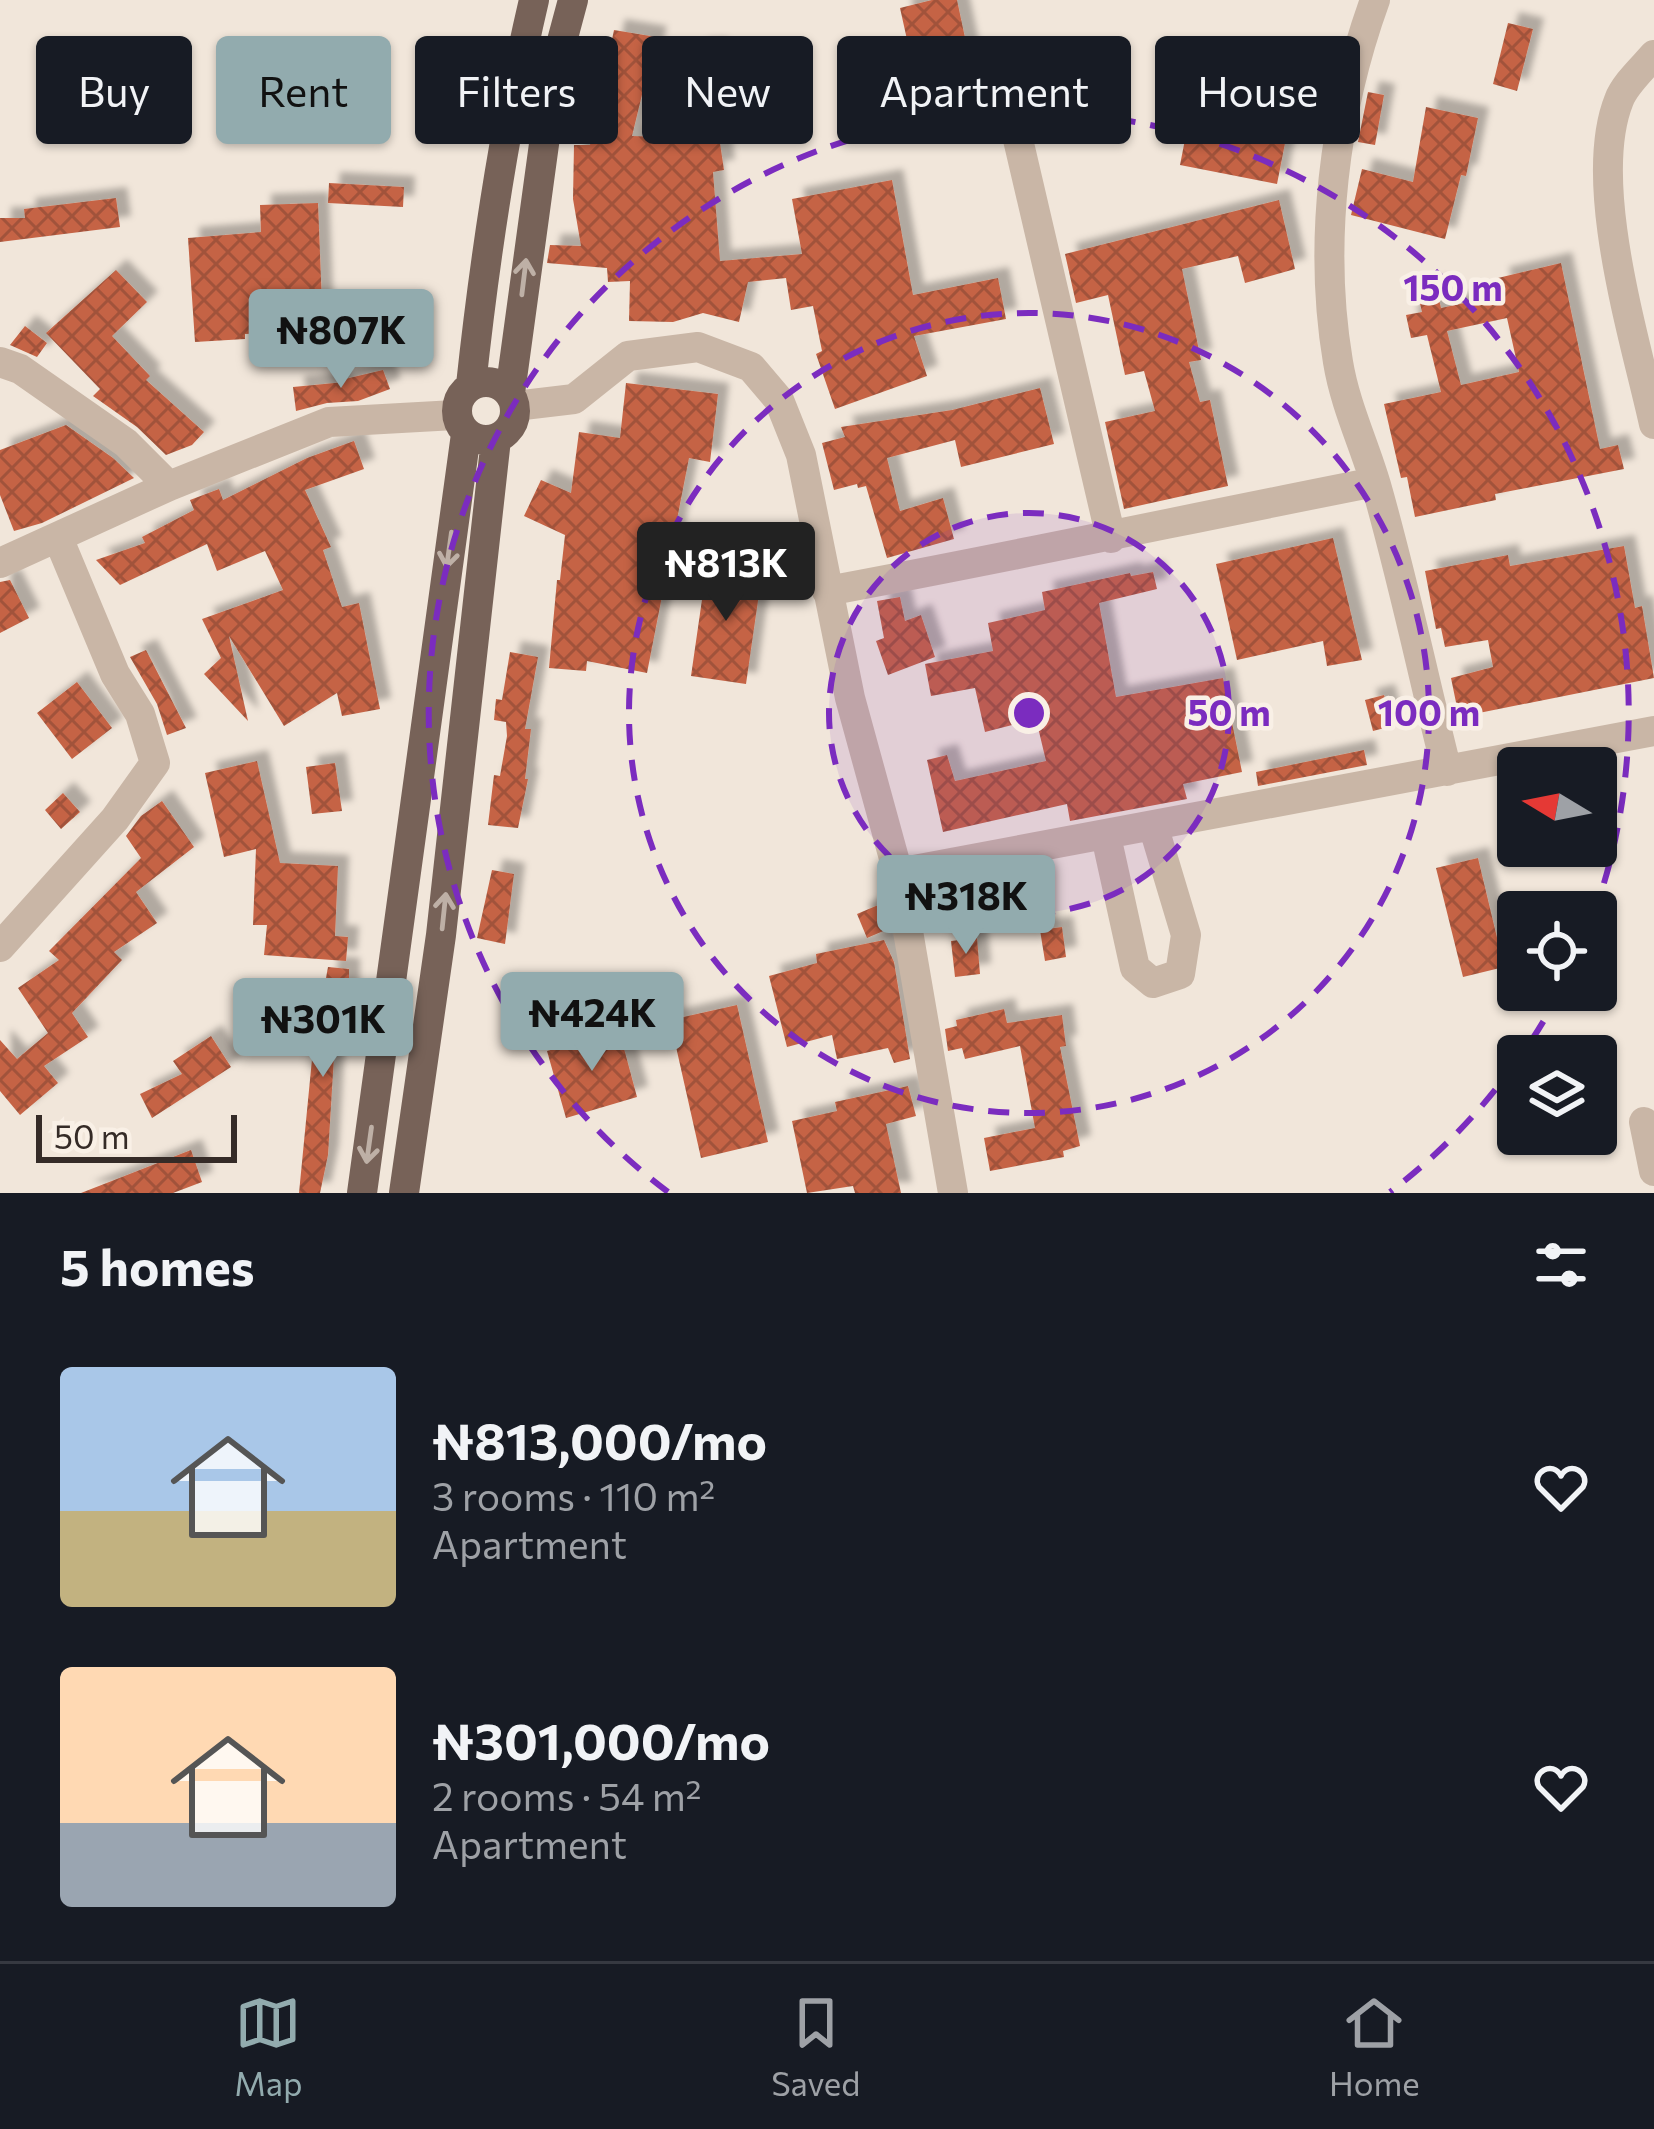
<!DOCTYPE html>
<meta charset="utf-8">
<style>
:root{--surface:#171b24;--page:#20242c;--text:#f1f3f6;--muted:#9ea1a6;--line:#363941;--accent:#92abae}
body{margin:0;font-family:Commissioner,sans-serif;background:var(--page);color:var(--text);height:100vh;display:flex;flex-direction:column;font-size:45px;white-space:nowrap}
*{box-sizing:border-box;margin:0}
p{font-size:39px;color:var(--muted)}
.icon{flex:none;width:66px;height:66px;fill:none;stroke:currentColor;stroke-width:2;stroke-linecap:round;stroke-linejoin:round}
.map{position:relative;height:1193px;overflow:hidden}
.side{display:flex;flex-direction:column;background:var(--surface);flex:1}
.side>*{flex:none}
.top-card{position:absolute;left:36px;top:36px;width:1584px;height:108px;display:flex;gap:24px}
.needle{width:78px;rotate:280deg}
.buttons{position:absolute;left:1497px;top:747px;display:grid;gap:24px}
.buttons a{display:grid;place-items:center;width:120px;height:120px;border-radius:12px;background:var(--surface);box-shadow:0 3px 9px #0004;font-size:60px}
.scale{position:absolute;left:36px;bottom:30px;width:201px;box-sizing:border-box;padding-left:12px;border:6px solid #352b27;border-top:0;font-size:33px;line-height:42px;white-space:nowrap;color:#352b27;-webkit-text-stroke:9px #f9f0e6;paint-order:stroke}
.price{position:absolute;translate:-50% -102px;padding:0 27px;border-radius:12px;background:var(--accent);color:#111;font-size:39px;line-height:78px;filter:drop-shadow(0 3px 6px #0008)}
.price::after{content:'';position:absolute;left:50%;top:72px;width:36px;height:27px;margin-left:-18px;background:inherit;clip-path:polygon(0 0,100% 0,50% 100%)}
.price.selected{background:#222;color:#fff}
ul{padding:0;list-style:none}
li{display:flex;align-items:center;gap:36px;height:300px;padding:0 60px}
li span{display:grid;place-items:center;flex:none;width:336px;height:240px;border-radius:12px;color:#555}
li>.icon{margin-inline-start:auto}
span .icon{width:144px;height:144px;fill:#fffc;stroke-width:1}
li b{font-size:51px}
h2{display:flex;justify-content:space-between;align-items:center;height:144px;padding:0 60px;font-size:51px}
.chip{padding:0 42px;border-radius:12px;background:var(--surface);box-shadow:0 3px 9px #0004;font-size:42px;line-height:108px}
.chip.selected{background:var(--accent);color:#111}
.tab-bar{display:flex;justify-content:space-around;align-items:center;height:168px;border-top:3px solid var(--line);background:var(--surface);font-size:33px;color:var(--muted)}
.tab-bar a{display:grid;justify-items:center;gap:6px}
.tab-bar .selected{color:var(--accent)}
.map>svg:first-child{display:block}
.building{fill:url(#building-cross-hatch);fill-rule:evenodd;filter:url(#shadow)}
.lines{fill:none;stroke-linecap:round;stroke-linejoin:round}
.minor{stroke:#c9b6a6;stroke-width:30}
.major{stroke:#776258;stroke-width:30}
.oneway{stroke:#beb0a6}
.ring{fill:none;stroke:#7b2cbf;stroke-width:6;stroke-dasharray:21 15}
.centre{fill:#7b2cbf;stroke:#f9f0e6;stroke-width:6}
.ring-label{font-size:36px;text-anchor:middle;font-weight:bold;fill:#7b2cbf;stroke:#f9f0e6;stroke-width:9;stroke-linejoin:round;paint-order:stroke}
</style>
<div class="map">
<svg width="1654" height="1193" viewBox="0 0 1654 1193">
<defs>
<pattern id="building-cross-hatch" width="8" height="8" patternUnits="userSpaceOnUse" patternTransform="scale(3)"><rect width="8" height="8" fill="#c56345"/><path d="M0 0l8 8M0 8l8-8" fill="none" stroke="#a1523a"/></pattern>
<filter id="shadow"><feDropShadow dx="11" dy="-11" stdDeviation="3" flood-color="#0004"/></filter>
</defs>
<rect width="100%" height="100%" fill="#f1e6da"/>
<path class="building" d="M 932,0 L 957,0 L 975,85 L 920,98 L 900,8 Z
M 1508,23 L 1533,29 L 1517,91 L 1493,84 Z
M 614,30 L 656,37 L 632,136 L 690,138 L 688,127 L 717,123 L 724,170 L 713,172 L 720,261 L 802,254 L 792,199 L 892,180 L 913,295 L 998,278 L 1006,319 L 914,336 L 927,376 L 835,409 L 816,354 L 822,351 L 813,306 L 791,310 L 786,278 L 748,282 L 739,322 L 703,313 L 673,322 L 629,321 L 630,281 L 608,282 L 607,268 L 547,263 L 550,245 L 581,246 L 573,199 L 574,145 L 590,145 Z
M 717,49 L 719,70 L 698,72 L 697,50 Z
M 1368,92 L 1384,95 L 1375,145 L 1358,142 Z
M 1426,107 L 1478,118 L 1466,176 L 1461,175 L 1445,239 L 1351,215 L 1362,169 L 1413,182 Z
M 1190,114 L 1287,133 L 1277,184 L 1180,165 Z
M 329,183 L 404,187 L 403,207 L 328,203 Z
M 116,198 L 120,227 L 0,242 L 0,218 L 25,218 L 24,209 Z
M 1279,200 L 1295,269 L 1245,283 L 1238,256 L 1182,269 L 1201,360 L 1189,362 L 1200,402 L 1210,400 L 1228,486 L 1124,509 L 1105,422 L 1155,411 L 1144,371 L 1125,375 L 1108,295 L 1076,303 L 1065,254 Z
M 318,203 L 323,330 L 245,334 L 245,339 L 195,342 L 188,238 L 261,232 L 260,205 Z
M 1561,263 L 1600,449 L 1618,445 L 1624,469 L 1495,494 L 1496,500 L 1415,517 L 1407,477 L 1401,478 L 1384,404 L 1441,392 L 1427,335 L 1411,338 L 1406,315 L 1422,312 L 1417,291 L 1436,287 L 1441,308 L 1502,295 L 1498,278 ZM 1507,318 L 1519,372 L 1461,385 L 1447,331 Z
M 116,270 L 147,302 L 112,336 L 150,376 L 146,380 L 204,432 L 192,445 L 166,455 L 137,427 L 93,396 L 100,389 L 46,333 Z
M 25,326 L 47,343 L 37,357 L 10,345 Z
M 383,370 L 390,389 L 358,401 L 327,403 L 296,411 L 293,387 L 345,382 L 345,379 Z
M 626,383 L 718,394 L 710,462 L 689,458 L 647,673 L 587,661 L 586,671 L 549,668 L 557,580 L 560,580 L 565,535 L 524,516 L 541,480 L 571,493 L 579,432 L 620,438 Z
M 1040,388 L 1054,444 L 961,467 L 955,440 L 887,458 L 900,511 L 943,498 L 954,539 L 887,558 L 866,486 L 858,488 L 857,484 L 834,490 L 822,443 L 845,437 L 841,427 L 952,410 Z
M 66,425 L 113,458 L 134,478 L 42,523 L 14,531 L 0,495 L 0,450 Z
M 354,441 L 364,469 L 305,490 L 331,547 L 323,550 L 342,607 L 359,603 L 380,709 L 342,716 L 337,693 L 284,726 L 229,636 L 248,721 L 204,674 L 221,658 L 202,619 L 283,590 L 265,551 L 217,571 L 207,544 L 120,585 L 96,560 L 145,543 L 142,537 L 194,510 L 190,500 L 219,489 L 223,500 L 307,458 Z
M 1333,538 L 1362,660 L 1327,666 L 1323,641 L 1237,660 L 1216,564 Z
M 1624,546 L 1635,608 L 1642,606 L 1654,678 L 1459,717 L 1451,678 L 1493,667 L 1488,640 L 1445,647 L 1441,628 L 1436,629 L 1425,571 L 1508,555 L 1510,566 Z
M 707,565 L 762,573 L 746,684 L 691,676 Z
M 1153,572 L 1157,589 L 1099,603 L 1116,697 L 1223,678 L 1242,772 L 1183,784 L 1187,799 L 1070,821 L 1067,804 L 943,832 L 927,760 L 947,755 L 955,781 L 1046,761 L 1036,719 L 985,732 L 975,688 L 931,696 L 925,664 L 993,651 L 988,623 L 1045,610 L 1042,592 L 1130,573 L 1131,576 Z
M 10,580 L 29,618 L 0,633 L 0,582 Z
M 900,597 L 905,621 L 921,615 L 935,657 L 888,675 L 876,641 L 884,638 L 877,601 Z
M 146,650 L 186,728 L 167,735 L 157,704 L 130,657 Z
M 510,652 L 538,657 L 525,729 L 531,729 L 525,779 L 528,779 L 518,828 L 488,825 L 494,775 L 500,776 L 507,736 L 506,722 L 494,720 L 496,699 L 502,700 Z
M 77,682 L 112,728 L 72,759 L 37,713 Z
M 1384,695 L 1392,726 L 1373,731 L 1365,700 Z
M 1364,750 L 1367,765 L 1258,786 L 1256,772 Z
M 257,761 L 280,863 L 338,866 L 335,936 L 348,937 L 346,961 L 264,955 L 267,925 L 253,925 L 256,849 L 224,857 L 205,773 Z
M 335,763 L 342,811 L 312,814 L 306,767 Z
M 63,793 L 80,812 L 61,829 L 45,810 Z
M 162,801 L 194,847 L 136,892 L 157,923 L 114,952 L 122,960 L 72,1013 L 88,1037 L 44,1066 L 58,1083 L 20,1115 L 0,1091 L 0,1040 L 17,1059 L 48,1033 L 18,988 L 59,960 L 49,951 L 141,858 L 126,836 L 141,816 Z
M 1478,858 L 1504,967 L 1463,977 L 1436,868 Z
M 492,870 L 514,874 L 505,944 L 477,938 Z
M 883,903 L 888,929 L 867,938 L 857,914 Z
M 1062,927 L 1066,957 L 1045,961 L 1040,930 Z
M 977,938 L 980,974 L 955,977 L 951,941 Z
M 884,940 L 894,962 L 910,1059 L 894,1063 L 888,1048 L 837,1059 L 832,1035 L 787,1047 L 769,976 L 817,963 L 816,954 Z
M 328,967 L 349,969 L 349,990 L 340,1041 L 335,1040 L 328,1155 L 320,1193 L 299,1193 L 313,1049 Z
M 737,1005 L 768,1142 L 701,1158 L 670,1020 Z
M 1004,1009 L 1007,1023 L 1062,1015 L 1066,1046 L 1060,1047 L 1080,1146 L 1063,1151 L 1064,1157 L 990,1171 L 984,1138 L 1035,1128 L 1020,1046 L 965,1059 L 962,1048 L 948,1051 L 945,1029 L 957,1026 L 956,1020 Z
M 619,1030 L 637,1097 L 566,1118 L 547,1051 Z
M 211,1036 L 231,1067 L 152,1118 L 140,1094 L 182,1074 L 173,1061 Z
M 908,1086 L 916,1116 L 886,1124 L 901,1193 L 855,1193 L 853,1186 L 807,1193 L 792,1121 L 837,1111 L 835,1102 Z
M 191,1150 L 202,1182 L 173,1193 L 81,1193 Z"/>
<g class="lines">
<path class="minor" d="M 1375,0 C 1334,113 1318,243 1338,362 C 1345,405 1364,444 1376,485 C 1403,579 1423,676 1447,771
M 1654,55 C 1643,68 1625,84 1619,100 C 1586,182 1635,338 1654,424
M 999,58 L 1111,538
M 0,362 L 20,369 L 126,443 L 169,486
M 515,406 L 574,399 L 628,356 L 698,347 L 751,367 L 779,400 L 801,455 L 850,698 L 898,873 L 953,1193
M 0,563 L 169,486 L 329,422 L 455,415
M 827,591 C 1011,557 1192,518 1375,482
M 1106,836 L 1135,968 L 1153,983 L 1180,974 L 1186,935 L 1153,825
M 898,873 L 1654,731
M 0,947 L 115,819 L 155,763 L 140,714 L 115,674 L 59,540
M 1644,1122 L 1654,1171"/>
<path class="major" d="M457 411a29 29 0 1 1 58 0a29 29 0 1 1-58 0Z
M 471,385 C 485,255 504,128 534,0
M 510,393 L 554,71 L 573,0
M 362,1193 L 466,434
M 404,1193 L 441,935 L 496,439"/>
</g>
<defs><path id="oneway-shaft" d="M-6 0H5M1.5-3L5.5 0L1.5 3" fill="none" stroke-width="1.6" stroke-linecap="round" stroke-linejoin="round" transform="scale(3)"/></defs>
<g class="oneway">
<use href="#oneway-shaft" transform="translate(524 277) rotate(-83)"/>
<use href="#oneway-shaft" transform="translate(449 550) rotate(98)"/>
<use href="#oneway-shaft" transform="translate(444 911) rotate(-84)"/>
<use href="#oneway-shaft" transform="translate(369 1145) rotate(98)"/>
</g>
<circle cx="1029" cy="713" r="200" fill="#7b2cbf" fill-opacity=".12"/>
<g class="ring">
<circle cx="1029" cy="713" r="200"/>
<circle cx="1029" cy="713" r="400"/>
<path d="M1561 990A600 600 0 0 1 1523 1053M1517 1061A600 600 0 0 1 1390 1192M668 1192A600 600 0 1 1 1596 908"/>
</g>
<circle cx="1029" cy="713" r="18" class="centre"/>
<g class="ring-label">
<text x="1453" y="301">150 m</text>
<text x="1229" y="726">50 m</text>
<text x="1429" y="726">100 m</text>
</g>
</svg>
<div class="buttons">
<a><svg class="needle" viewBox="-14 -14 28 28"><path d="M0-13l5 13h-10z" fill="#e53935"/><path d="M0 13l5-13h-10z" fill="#9ea1a6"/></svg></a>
<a><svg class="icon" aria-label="locate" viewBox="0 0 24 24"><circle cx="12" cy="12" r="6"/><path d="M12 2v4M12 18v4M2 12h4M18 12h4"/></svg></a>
<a><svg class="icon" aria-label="layers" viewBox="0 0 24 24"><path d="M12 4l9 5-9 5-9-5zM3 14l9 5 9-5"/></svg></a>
</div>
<div class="scale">50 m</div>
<b class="price" style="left:341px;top:391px">₦807K</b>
<b class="price selected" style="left:726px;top:624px">₦813K</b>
<b class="price" style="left:966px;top:957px">₦318K</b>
<b class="price" style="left:592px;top:1074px">₦424K</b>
<b class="price" style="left:323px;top:1080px">₦301K</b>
<div class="top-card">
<a class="chip">Buy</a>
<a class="chip selected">Rent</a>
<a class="chip">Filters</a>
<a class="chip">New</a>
<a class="chip">Apartment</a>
<a class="chip">House</a>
</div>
</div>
<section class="side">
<h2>5 homes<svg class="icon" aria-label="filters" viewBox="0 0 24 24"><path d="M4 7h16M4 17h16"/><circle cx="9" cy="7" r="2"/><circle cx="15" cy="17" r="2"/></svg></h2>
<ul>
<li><span style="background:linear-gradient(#a9c7e8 60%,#c2b280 0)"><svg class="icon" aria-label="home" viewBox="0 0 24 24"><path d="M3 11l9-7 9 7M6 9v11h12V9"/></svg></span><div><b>₦813,000/mo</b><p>3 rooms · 110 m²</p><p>Apartment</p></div><svg class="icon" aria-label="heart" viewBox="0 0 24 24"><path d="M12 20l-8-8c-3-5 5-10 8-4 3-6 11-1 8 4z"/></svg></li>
<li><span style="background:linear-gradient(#ffd9b3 65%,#9aa5b1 0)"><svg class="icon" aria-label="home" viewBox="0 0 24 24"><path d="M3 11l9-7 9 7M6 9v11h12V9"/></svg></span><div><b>₦301,000/mo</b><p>2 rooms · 54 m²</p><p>Apartment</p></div><svg class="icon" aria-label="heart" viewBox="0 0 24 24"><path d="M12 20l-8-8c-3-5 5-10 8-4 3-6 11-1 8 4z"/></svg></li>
</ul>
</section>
<nav class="tab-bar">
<a class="selected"><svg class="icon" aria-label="map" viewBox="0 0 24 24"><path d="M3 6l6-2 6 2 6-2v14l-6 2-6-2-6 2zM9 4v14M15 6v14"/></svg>Map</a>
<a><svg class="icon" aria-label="saved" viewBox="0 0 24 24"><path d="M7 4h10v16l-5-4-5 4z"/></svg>Saved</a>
<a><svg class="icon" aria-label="home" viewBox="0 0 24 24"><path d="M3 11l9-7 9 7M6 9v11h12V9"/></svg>Home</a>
</nav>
